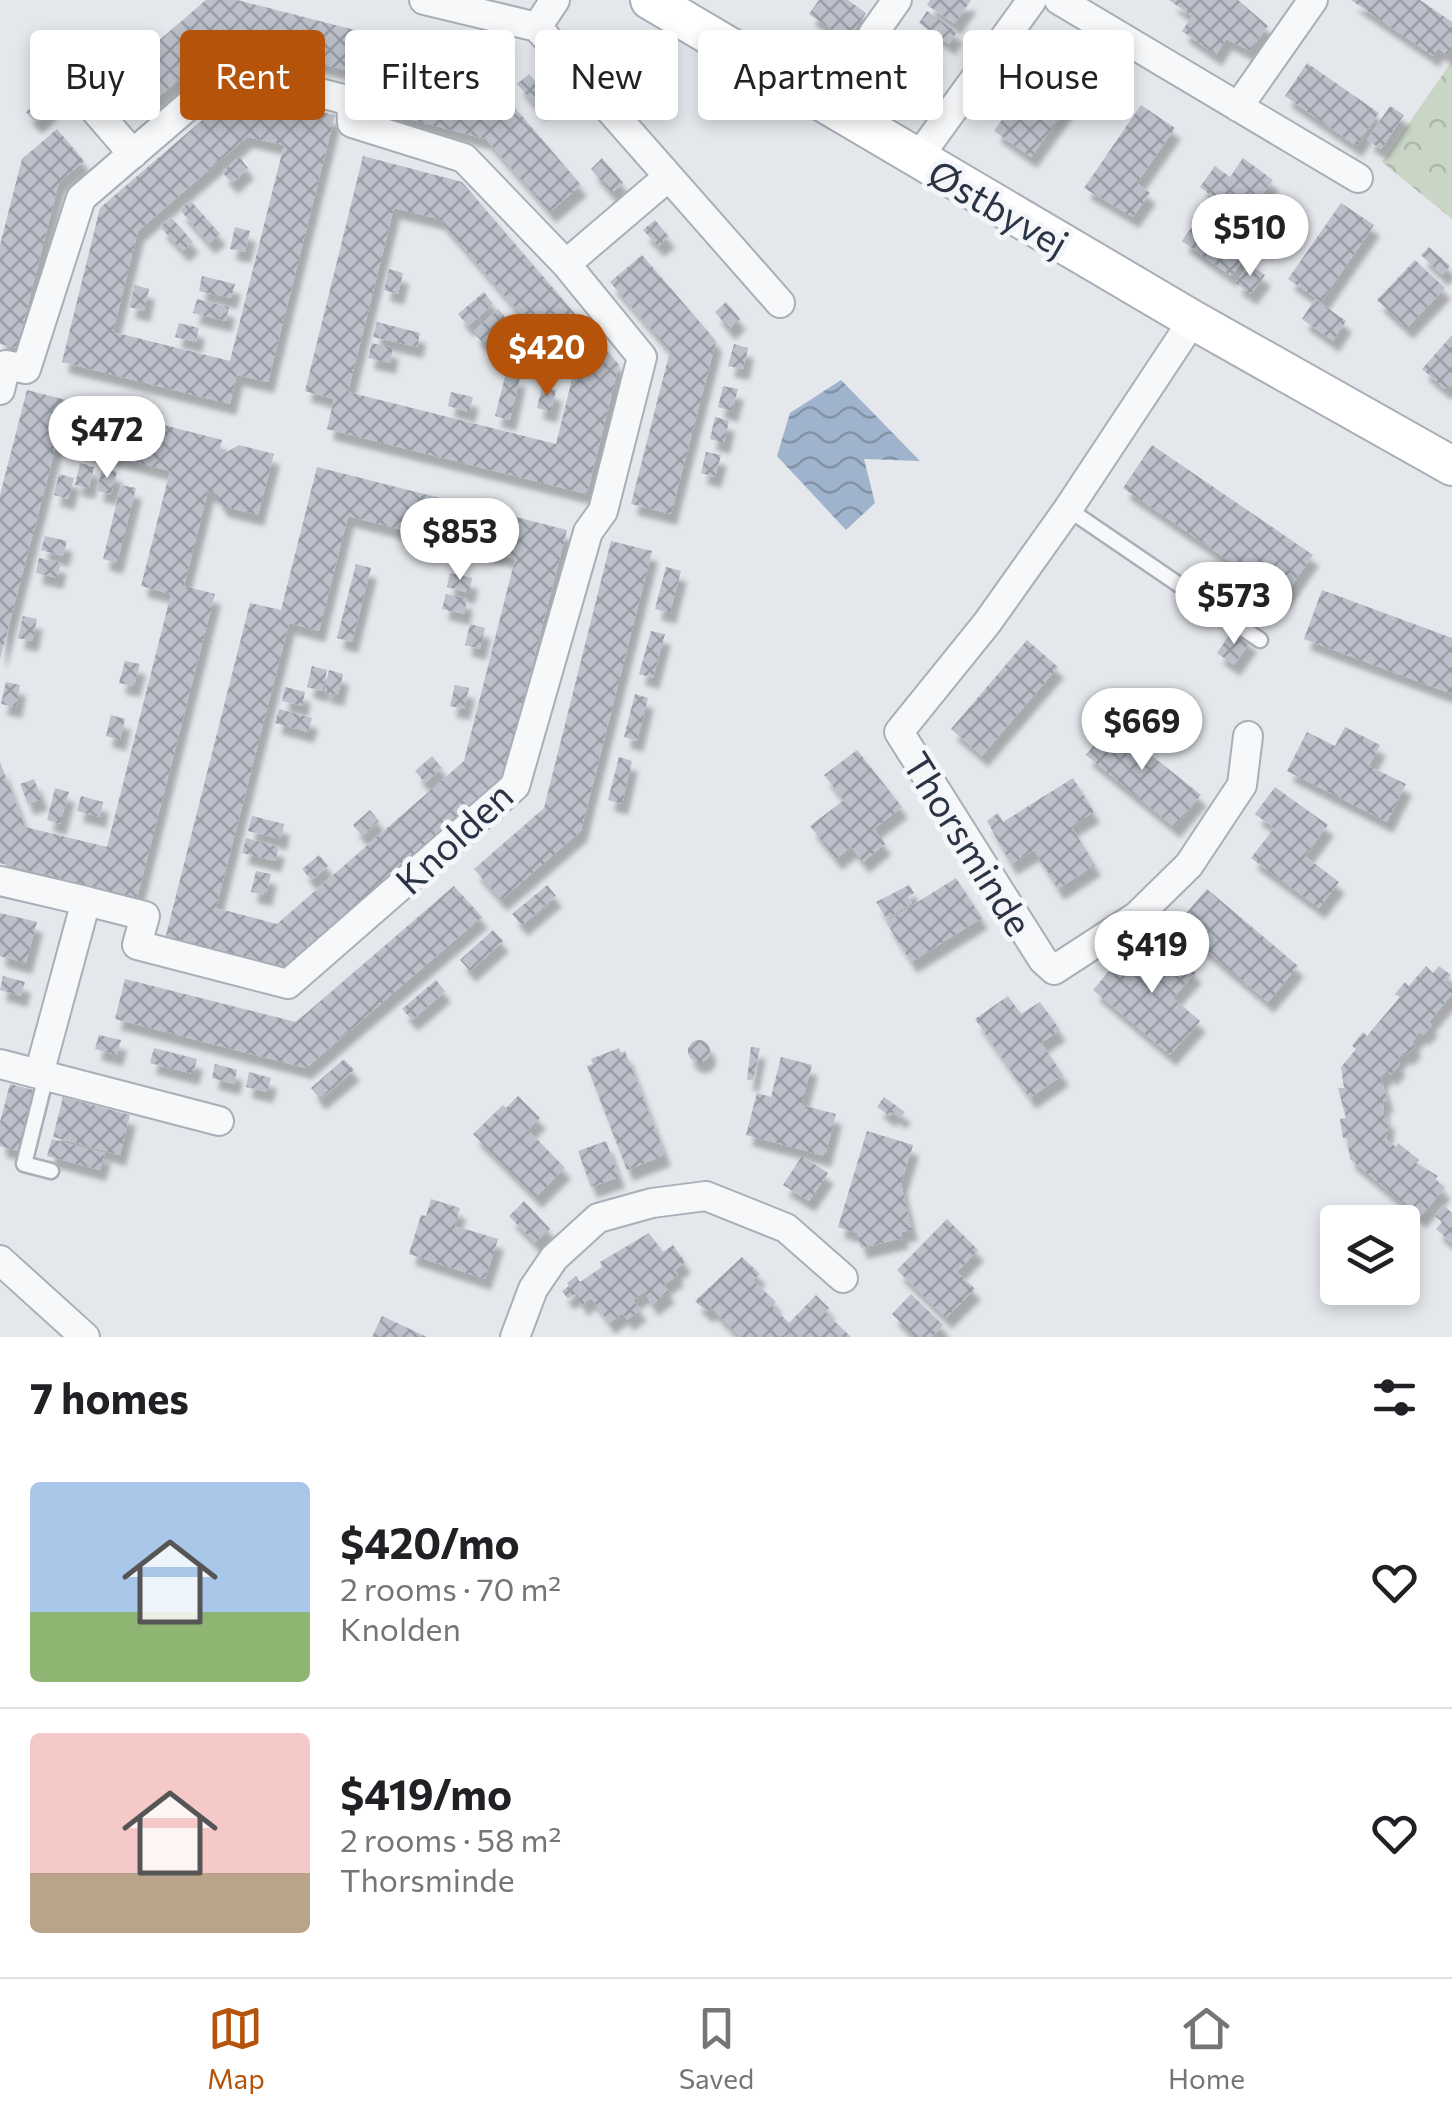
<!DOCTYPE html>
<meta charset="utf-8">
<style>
:root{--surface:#fff;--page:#f2f2f2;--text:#202124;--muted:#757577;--line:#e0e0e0;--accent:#b45309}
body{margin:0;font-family:Commissioner,sans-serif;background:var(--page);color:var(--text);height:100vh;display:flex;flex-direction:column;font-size:38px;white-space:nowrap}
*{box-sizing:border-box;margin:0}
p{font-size:32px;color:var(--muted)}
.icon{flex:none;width:55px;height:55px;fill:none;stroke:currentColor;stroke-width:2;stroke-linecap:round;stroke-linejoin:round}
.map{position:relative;height:1337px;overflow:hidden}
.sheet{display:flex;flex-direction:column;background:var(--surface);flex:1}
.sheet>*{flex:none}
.top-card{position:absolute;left:30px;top:30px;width:1392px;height:90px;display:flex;gap:20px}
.buttons{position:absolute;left:1320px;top:1205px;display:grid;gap:20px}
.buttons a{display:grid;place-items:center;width:100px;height:100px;border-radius:10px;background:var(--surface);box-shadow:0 5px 15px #0003;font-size:50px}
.price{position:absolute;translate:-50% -85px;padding:0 22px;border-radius:35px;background:#fff;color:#222;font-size:32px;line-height:65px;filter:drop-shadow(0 2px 5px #0008)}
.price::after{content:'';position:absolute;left:50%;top:60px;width:30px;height:22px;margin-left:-15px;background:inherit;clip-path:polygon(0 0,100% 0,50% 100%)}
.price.selected{background:var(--accent);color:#fff}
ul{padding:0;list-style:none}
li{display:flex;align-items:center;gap:30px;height:250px;padding:0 30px}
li+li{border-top:2px solid var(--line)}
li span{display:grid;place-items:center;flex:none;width:280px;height:200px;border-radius:10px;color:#555}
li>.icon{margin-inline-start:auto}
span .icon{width:120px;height:120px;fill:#fffc;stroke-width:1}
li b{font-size:42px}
h2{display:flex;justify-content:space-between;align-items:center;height:120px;padding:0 30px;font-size:42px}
.tag{padding:0 35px;border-radius:10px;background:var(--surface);box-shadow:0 5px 15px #0003;font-size:35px;line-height:90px}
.tag.selected{background:var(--accent);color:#fff}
.dock{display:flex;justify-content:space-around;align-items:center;height:140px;border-top:2px solid var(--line);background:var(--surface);font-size:28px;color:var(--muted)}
.dock a{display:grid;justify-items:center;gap:5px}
.dock .selected{color:var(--accent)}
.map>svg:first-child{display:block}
.park{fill:url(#park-crowns)}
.water{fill:url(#water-waves)}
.building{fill:url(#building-cross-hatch);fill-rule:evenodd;filter:url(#shadow)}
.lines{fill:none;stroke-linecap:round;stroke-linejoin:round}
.lane-casing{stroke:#a9aeb7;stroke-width:19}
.street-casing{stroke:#a9aeb7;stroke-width:32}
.secondary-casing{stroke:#a9aeb7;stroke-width:42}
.lane{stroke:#f7f8fa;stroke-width:14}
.street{stroke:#f7f8fa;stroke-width:28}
.secondary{stroke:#fff;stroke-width:38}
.labels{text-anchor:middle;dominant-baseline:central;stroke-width:10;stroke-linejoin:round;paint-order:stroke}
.street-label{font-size:38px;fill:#2b3445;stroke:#f4f6f9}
</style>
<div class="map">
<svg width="1452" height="1337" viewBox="0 0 1452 1337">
<defs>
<pattern id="park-crowns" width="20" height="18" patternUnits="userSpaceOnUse" patternTransform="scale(2.5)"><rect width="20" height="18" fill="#c9d6c5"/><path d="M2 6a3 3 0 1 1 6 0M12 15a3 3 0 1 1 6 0" fill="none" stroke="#adb8ab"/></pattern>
<pattern id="water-waves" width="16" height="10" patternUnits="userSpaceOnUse" patternTransform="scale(2.5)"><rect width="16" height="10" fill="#9fb4cc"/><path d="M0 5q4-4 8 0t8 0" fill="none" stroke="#8293a7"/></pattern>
<pattern id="building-cross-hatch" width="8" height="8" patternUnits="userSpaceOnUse" patternTransform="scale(2.5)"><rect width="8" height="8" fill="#bbc0ca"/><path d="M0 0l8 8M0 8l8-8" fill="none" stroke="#989da6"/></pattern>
<filter id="shadow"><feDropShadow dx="6" dy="11" stdDeviation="2.5" flood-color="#0004"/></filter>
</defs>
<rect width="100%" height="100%" fill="#e4e7ec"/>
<path class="park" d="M 1452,61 L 1452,219 L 1382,162 Z"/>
<path class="water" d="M 841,380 L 920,461 L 864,459 L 875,503 L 846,530 L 777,456 L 790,413 Z"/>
<path class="building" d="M 206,0 L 237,0 L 355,30 L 345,70 L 225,40 L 155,100 L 128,67 Z
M 819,0 L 848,0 L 866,13 L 847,40 L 809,14 Z
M 930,0 L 971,0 L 955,24 L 927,5 Z
M 1169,0 L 1238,0 L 1268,26 L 1250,51 L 1226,39 L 1216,55 L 1182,31 L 1192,16 Z
M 1351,0 L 1420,0 L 1452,22 L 1452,47 L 1447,55 L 1438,48 L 1433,56 Z
M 927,11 L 957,32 L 949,44 L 919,23 Z
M 896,33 L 936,60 L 916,88 L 877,61 Z
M 381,35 L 403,41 L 399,55 L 377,50 Z
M 112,37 L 122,49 L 97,71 L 87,59 Z
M 852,41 L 875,57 L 869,66 L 857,57 L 854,62 L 844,55 Z
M 1084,47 L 1101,58 L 1079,92 L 1062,81 Z
M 369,51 L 384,55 L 374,98 L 359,94 Z
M 472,58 L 505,66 L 501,81 L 468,72 Z
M 1307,63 L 1379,113 L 1356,146 L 1285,96 Z
M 1038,68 L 1076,94 L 1031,157 L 994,131 Z
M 388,71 L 509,101 L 581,185 L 550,212 L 486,139 L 377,111 Z
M 529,74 L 551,99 L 539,109 L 517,84 Z
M 236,91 L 335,115 L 268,382 L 237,375 L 230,404 L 62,362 L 100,208 ZM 247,137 L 284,145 L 230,361 L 113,332 L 138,231 Z
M 43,97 L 52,108 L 36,123 L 26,112 Z
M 1141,105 L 1175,128 L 1137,183 L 1150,193 L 1133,217 L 1084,188 Z
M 1390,106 L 1404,115 L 1381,149 L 1367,140 Z
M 57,129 L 84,161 L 59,182 L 17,348 L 0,344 L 0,245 L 22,159 Z
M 363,156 L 462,182 L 619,365 L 587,494 L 327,429 L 334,399 L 305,391 ZM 394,208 L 439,219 L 573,375 L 556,444 L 348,392 Z
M 239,157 L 248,168 L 232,183 L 222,172 Z
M 602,158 L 623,183 L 612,193 L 591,169 Z
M 1243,158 L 1273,180 L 1234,235 L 1252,248 L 1231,276 L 1182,241 L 1213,197 L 1200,187 L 1215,166 L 1230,177 Z
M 191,201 L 220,234 L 209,243 L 180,210 Z
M 1341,203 L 1374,225 L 1321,302 L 1288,279 Z
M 171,217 L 193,242 L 183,251 L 160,227 Z
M 655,220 L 669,237 L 658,246 L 643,230 Z
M 235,227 L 250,231 L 245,252 L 230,249 Z
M 1429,247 L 1450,266 L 1442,275 L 1421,255 Z
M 642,255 L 716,341 L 671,514 L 631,504 L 670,351 L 610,282 Z
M 1415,260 L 1445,288 L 1407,328 L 1377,300 Z
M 1249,264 L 1265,275 L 1251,294 L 1235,283 Z
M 389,269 L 403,273 L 398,294 L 384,290 Z
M 202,276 L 235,284 L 231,298 L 199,291 Z
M 135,285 L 149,289 L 144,311 L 129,307 Z
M 484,292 L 493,304 L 468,326 L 458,314 Z
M 197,299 L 229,307 L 226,321 L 193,313 Z
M 1315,299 L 1346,321 L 1333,341 L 1302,319 Z
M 726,302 L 740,319 L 729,329 L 715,312 Z
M 498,309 L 508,320 L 483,343 L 473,332 Z
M 377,322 L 420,333 L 417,347 L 373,337 Z
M 179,323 L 199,328 L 196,342 L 175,337 Z
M 1452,335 L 1452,388 L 1449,385 L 1445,389 L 1422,369 Z
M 372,343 L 393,348 L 390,363 L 368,358 Z
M 734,344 L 748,348 L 743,369 L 728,366 Z
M 536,351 L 550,368 L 539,378 L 525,361 Z
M 506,373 L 520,377 L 510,420 L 495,416 Z
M 723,386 L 738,389 L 732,411 L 718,407 Z
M 542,387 L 556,390 L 551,412 L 537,408 Z
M 27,390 L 222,440 L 219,452 L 225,453 L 239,445 L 274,454 L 258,515 L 222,506 L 214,493 L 208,491 L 184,586 L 215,594 L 137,898 L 0,863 L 0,762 L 25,827 L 107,847 L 171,594 L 141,586 L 170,471 L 57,442 L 0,659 L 0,495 Z
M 451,392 L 473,397 L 469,412 L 448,406 Z
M 715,417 L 729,421 L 724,443 L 710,439 Z
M 1152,445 L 1313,555 L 1283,598 L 1123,488 Z
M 706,452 L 721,455 L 715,477 L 701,473 Z
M 80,463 L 94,467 L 89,488 L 75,485 Z
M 317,467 L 567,530 L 502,783 L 288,970 L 165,939 L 250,603 L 281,610 ZM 348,516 L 515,559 L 464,761 L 277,924 L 216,908 L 289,623 L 319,631 Z
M 102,468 L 117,472 L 111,494 L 97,491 Z
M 59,474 L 74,478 L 68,499 L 54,495 Z
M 121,485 L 136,488 L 117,563 L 103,559 Z
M 45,536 L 67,541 L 63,556 L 41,550 Z
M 611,541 L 652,551 L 581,831 L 501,900 L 474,869 L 544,808 Z
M 39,558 L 61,563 L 57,578 L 36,573 Z
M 356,564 L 371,568 L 352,642 L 337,638 Z
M 666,567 L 681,571 L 670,613 L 655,609 Z
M 450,573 L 472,578 L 469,593 L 447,587 Z
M 1322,590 L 1452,638 L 1452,694 L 1304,639 Z
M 446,594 L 467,599 L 464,614 L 442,609 Z
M 23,616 L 37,619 L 32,641 L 18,638 Z
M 470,624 L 485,628 L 480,649 L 465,645 Z
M 1234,628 L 1251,641 L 1234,665 L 1217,653 Z
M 651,631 L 665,634 L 653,678 L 639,674 Z
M 1027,640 L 1058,667 L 982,756 L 951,729 Z
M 125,661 L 140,664 L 134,686 L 119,683 Z
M 312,666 L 327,670 L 322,691 L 307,687 Z
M 329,670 L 343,674 L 338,695 L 324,692 Z
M 6,682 L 20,685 L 16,707 L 1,704 Z
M 455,685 L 469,688 L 464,709 L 450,706 Z
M 285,687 L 305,692 L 302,706 L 282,701 Z
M 635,694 L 648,698 L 637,741 L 624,737 Z
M 279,709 L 312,718 L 308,732 L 275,723 Z
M 111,715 L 125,719 L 120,740 L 106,736 Z
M 1118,716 L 1142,736 L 1136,743 L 1201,795 L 1174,827 L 1086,755 Z
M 1345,727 L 1380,745 L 1369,766 L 1406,784 L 1387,822 L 1287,771 L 1307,732 L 1335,746 Z
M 857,750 L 902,807 L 874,829 L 885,844 L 863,862 L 851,847 L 836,859 L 810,826 L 844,800 L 824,775 Z
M 432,756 L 442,768 L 425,783 L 415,771 Z
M 619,757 L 632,761 L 622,804 L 608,800 Z
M 1073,778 L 1094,812 L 1071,826 L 1095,865 L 1058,889 L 1034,850 L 1011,864 L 987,821 L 998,813 L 1003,822 Z
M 34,779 L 42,799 L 28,804 L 20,784 Z
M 1275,787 L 1328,825 L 1305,856 L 1339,882 L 1319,908 L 1251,858 L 1274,828 L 1255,814 Z
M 55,788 L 69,792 L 60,824 L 47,820 Z
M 81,796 L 103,802 L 100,817 L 77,811 Z
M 370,810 L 379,821 L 362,836 L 353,825 Z
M 252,816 L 284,824 L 281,839 L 248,831 Z
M 246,838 L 279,847 L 275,861 L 242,853 Z
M 319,855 L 328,866 L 311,880 L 302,869 Z
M 256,871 L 271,874 L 266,895 L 251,892 Z
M 956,878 L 982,918 L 911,962 L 886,922 Z
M 547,885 L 556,896 L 522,925 L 512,914 Z
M 909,885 L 914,893 L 908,897 L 912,903 L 887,919 L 876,902 Z
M 454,886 L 482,917 L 306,1068 L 115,1019 L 125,979 L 296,1022 Z
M 1207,889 L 1298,966 L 1268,1002 L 1176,925 Z
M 0,913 L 37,922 L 26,963 L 0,956 Z
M 493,930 L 503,941 L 470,971 L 460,960 Z
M 1154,935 L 1196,972 L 1173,998 L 1200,1021 L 1170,1055 L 1093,990 L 1123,955 L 1144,973 L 1157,958 L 1144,948 Z
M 1426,966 L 1433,973 L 1439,966 L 1451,975 L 1445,982 L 1452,988 L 1452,994 L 1429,1022 L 1432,1025 L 1423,1035 L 1420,1032 L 1412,1042 L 1416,1045 L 1407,1055 L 1404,1052 L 1396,1061 L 1400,1064 L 1391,1075 L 1388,1071 L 1381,1079 L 1388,1102 L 1383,1102 L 1384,1117 L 1389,1117 L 1386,1139 L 1396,1147 L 1398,1143 L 1419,1160 L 1416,1163 L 1438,1176 L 1435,1179 L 1445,1188 L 1420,1217 L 1350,1159 L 1347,1138 L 1343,1138 L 1340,1119 L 1346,1118 L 1338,1088 L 1344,1088 L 1341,1067 L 1356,1049 L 1352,1046 L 1363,1032 L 1367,1036 L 1400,997 L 1395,994 L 1405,982 L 1409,986 Z
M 3,976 L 25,982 L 21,996 L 0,990 Z
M 436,980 L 445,991 L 412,1020 L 402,1009 Z
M 1008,996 L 1021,1014 L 1040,1002 L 1060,1030 L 1041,1043 L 1063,1075 L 1030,1098 L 975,1019 Z
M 99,1035 L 121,1040 L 117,1055 L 95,1049 Z
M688 1051a11 11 0 1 1 22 0a11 11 0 1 1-22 0Z
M 751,1047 L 760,1048 L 753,1080 L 747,1080 Z
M 154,1048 L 197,1059 L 193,1074 L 150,1063 Z
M 619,1048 L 621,1053 L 625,1051 L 665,1155 L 627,1170 L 587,1066 L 593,1064 L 591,1059 Z
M 781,1057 L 812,1065 L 801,1105 L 836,1114 L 825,1156 L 746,1135 L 757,1093 L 771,1097 Z
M 344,1059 L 354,1070 L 320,1099 L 311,1088 Z
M 215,1064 L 237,1070 L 234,1084 L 212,1078 Z
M 249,1072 L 271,1078 L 267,1092 L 246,1087 Z
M 10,1084 L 33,1090 L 19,1151 L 0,1146 L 0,1122 Z
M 518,1096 L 540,1118 L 528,1130 L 565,1168 L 536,1197 L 473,1134 L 503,1105 L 506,1108 Z
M 63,1097 L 130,1115 L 120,1155 L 53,1137 Z
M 884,1097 L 905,1112 L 900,1118 L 893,1112 L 890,1116 L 877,1107 Z
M 867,1131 L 913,1145 L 901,1184 L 912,1230 L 901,1232 L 903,1238 L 861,1248 L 857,1233 L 838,1227 Z
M 52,1139 L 105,1153 L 100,1170 L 47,1156 Z
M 606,1141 L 619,1177 L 591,1187 L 578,1151 Z
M 802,1156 L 828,1173 L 809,1201 L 783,1185 Z
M 431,1199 L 460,1208 L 455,1226 L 498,1239 L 485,1279 L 409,1254 L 421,1215 L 426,1216 Z
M 524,1201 L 550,1229 L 535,1243 L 509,1216 Z
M 1443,1205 L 1452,1213 L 1452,1243 L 1436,1229 L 1442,1222 L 1435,1216 Z
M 947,1219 L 978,1250 L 957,1272 L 975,1289 L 946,1318 L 897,1270 Z
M 649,1233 L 663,1252 L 673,1245 L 685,1262 L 675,1270 L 678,1275 L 664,1285 L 669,1292 L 652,1305 L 644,1292 L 633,1300 L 641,1310 L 627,1320 L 623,1313 L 609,1323 L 591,1298 L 582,1305 L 575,1294 L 568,1299 L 562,1291 L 569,1286 L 567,1283 L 576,1276 L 580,1282 L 602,1267 L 600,1262 Z
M 742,1257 L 760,1274 L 753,1280 L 776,1302 L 772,1306 L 789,1323 L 816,1295 L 829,1308 L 825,1312 L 851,1337 L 786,1337 L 783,1334 L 779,1337 L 740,1337 L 711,1308 L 707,1312 L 695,1301 Z
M 911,1294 L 943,1325 L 932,1337 L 915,1337 L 892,1314 Z
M 382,1316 L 427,1337 L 372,1337 Z"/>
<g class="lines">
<defs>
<path id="lane" d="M 1068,509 L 1260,640
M 46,1076 L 24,1164 L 51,1171"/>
<path id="street" d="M 424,0 L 537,27 L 780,303
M 1059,0 L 1358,178
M 537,27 L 555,0
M 873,34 L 897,0
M 83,96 L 133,154
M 1238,107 L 1313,0
M 917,159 L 1032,0
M 566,264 L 668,177
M 1193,320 L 1068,509 L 987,623 L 899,732 L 1043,960 L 1054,970 L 1137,916 L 1189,865 L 1242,785 L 1248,736
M 0,390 L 6,365 L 26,369 L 81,198 L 230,70 L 351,101 L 352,123 L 464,158 L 566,264 L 642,357 L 603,511 L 588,532 L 515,786 L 288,984 L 137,945 L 145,916 L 86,901 L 39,1074
M 0,881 L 86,901
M 0,1064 L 219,1121
M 0,1260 L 85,1337
M 515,1337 L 533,1289 L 554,1258 L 598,1218 L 652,1203 L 706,1196 L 786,1228 L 843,1278"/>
<path id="secondary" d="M 650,0 L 1193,320 L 1452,466"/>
</defs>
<use href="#lane" class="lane-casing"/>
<use href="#street" class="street-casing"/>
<use href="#secondary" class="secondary-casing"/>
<use href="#lane" class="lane"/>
<use href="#street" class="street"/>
<use href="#secondary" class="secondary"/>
</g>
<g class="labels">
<g class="street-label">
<text transform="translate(999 207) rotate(30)">Østbyvej</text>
<text transform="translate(453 837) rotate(-43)">Knolden</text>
<text transform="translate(969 843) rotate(58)">Thorsminde</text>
</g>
</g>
</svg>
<div class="buttons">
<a><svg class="icon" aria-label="layers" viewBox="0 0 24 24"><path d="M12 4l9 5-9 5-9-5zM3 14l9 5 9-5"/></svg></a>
</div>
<b class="price" style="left:1250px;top:279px">$510</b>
<b class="price selected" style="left:547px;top:399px">$420</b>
<b class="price" style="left:107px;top:481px">$472</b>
<b class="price" style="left:460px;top:583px">$853</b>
<b class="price" style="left:1234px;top:647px">$573</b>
<b class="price" style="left:1142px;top:773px">$669</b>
<b class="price" style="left:1152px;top:996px">$419</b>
<div class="top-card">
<a class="tag">Buy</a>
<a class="tag selected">Rent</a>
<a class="tag">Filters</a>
<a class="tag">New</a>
<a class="tag">Apartment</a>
<a class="tag">House</a>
</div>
</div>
<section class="sheet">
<h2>7 homes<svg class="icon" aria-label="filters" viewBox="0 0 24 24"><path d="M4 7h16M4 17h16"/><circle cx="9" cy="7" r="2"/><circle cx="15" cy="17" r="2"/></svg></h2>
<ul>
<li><span style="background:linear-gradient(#a9c7e8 65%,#8fb573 0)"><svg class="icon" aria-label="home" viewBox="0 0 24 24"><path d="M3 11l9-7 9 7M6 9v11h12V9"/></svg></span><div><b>$420/mo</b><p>2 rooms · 70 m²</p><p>Knolden</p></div><svg class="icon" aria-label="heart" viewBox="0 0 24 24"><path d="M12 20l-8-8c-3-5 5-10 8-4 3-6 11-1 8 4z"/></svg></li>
<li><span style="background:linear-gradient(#f6c9c9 70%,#b9a48a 0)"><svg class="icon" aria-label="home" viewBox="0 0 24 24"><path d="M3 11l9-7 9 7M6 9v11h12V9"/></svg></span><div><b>$419/mo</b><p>2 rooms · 58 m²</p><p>Thorsminde</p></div><svg class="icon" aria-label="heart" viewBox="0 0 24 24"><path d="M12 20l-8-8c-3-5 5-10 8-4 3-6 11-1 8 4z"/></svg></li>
</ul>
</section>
<nav class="dock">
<a class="selected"><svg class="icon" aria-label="map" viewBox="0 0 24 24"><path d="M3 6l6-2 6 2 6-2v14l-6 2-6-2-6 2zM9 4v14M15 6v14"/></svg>Map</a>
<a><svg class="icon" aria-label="saved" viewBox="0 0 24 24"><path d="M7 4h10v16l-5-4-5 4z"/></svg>Saved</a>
<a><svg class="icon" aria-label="home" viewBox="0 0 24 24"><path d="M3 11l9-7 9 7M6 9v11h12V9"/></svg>Home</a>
</nav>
